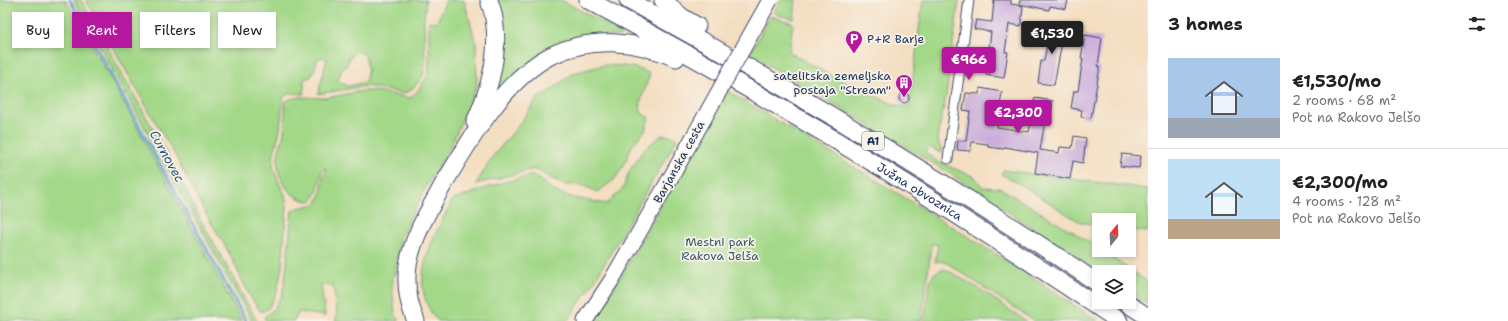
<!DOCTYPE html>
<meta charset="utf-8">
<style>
:root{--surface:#fff;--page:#f6f6f6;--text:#202124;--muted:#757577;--line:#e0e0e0;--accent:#b5179e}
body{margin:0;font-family:"Shantell Sans",sans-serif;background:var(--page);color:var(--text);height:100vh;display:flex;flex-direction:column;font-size:15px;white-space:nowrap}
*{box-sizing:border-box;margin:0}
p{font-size:13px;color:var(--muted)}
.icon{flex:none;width:22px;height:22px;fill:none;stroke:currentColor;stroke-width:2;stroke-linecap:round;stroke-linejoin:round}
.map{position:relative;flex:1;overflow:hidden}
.details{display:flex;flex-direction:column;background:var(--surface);width:360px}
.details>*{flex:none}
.guide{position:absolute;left:12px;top:12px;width:380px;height:36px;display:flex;gap:8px}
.needle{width:26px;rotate:18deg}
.fabs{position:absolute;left:1092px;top:213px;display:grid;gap:8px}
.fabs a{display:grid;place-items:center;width:44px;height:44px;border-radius:0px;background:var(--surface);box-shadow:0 2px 6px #0003;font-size:20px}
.price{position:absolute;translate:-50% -34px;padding:0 9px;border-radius:4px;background:var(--accent);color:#fff;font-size:13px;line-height:26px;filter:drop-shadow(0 1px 2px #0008)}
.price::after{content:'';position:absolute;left:50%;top:24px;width:12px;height:9px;margin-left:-6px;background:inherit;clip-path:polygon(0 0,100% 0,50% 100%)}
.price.on{background:#222;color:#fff}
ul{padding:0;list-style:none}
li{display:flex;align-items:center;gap:12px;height:100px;padding:0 20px}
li+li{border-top:1px solid var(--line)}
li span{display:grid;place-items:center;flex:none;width:112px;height:80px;border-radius:0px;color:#555}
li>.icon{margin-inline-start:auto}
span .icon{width:48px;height:48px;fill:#fffc;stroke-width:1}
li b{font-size:17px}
h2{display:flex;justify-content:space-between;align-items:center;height:48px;padding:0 20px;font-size:17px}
.pill{padding:0 14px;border-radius:0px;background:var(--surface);box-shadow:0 2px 6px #0003;font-size:14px;line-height:36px}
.pill.on{background:var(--accent);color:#fff}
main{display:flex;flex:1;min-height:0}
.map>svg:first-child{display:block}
.green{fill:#a3d888;stroke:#5f8473;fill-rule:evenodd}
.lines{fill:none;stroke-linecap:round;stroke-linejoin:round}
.stream{stroke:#4aa9c9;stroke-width:3}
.building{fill:#cbadda}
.street-casing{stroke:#3c496d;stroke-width:11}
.primary-casing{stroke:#3c496d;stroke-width:17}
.highway-casing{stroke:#3c496d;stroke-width:19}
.street{stroke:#fff;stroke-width:9}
.primary{stroke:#fff;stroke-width:15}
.highway{stroke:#fff;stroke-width:17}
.primary-bridge-casing{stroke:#3c496d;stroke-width:17;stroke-linecap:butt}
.primary-bridge{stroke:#fff;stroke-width:15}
.labels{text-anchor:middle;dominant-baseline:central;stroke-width:3.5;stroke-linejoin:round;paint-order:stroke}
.shield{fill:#f7f3e8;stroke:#5d6a87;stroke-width:1}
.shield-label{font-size:11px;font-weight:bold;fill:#1b2f5e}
.poi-label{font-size:12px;fill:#1b2f5e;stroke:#f7f3e8;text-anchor:start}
.street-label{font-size:12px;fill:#1b2f5e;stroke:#f7f3e8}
.park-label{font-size:12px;fill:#3d5968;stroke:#f7f3e8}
.water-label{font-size:13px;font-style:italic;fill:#2b5a83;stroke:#f7f3e8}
</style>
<main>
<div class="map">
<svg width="1148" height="321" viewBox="0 0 1148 321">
<rect width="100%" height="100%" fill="#f7f3e8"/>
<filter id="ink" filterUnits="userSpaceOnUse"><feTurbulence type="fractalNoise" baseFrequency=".025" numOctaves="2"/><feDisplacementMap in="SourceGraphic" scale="8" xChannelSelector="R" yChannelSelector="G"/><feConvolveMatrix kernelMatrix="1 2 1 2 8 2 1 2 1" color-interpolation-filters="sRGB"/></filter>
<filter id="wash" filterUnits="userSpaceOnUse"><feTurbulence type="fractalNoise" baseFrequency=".012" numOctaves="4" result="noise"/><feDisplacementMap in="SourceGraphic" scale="16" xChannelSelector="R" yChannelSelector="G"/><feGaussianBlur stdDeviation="0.9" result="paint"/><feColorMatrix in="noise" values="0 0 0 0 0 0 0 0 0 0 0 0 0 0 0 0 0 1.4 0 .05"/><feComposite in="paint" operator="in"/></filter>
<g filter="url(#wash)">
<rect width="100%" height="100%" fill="#f4dec1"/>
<path class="green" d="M 0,0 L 65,0 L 109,76 L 242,321 L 0,321 Z
M 74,0 L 81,0 L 173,165 L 199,217 L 257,321 L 252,321 Z
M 86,0 L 426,0 L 424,20 L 425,67 L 423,76 L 414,87 L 408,92 L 400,93 L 378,88 L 365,86 L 318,94 L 327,59 L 321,57 L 317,60 L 314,71 L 311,77 L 304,79 L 304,94 L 290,93 L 283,98 L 280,129 L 274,153 L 273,167 L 279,183 L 285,195 L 287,205 L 282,267 L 277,292 L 268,309 L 261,312 L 251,298 L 227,249 L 203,209 L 174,153 L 157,125 ZM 356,51 C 367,54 366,56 366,66 L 368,69 L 365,82 L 348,86 L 338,81 L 342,67 L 346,67 L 350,57 Z
M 446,0 L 464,0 L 476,43 L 477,85 L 452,143 L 427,185 L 401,237 L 392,286 L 395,314 L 399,321 L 335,321 L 337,316 L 333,285 L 321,285 L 325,316 L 299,312 L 294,321 L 266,321 L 264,317 L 273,310 L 282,295 L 286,272 L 292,211 C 299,206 308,207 317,203 L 321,193 L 323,176 L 327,170 L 324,168 C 317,179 321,192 311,201 C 290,201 275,177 278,157 C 278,149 283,141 284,133 C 285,123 285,112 285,102 L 290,99 L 300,97 L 326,98 L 362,91 L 376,91 L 410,98 L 418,90 L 429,74 L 429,21 L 437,22 Z
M 497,0 L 561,0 L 621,32 L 622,35 L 621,36 L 592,36 L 492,99 Z
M 780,0 L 796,0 L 794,19 L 779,15 L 774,12 Z
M 923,0 L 959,0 L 946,97 L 937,138 L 942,152 L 941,153 L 929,147 L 925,152 L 938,162 L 975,177 L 982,187 L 1000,188 L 1075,233 L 1148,282 L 1148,304 L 1129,292 L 1129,272 L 1099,272 L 946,171 L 750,54 L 770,16 L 793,23 L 789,52 L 837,79 L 895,105 L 909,107 Z
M 604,65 C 622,66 634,65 650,74 L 640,103 L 641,113 L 649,118 L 645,130 L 632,146 L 623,167 L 614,180 L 597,192 L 582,185 L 564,185 L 534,169 L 476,184 L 493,156 L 515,130 L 538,98 L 553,89 L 573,73 Z
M 727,91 C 852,166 977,239 1098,321 L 1034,321 L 947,263 L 940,261 L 935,262 L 938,245 L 932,243 L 921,321 L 595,321 Z
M 662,135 L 672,136 L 677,139 L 592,285 L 567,321 L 438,321 L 436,319 C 433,315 430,311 428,306 C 411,271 438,230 453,199 C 467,196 479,190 492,186 C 506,181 521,178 535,175 L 553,191 L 574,198 L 607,204 L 623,188 L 629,172 L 644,149 Z
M 1003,170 L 1148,189 L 1148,232 L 1129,230 L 1129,220 L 1099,220 L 1099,228 L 1097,228 C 1093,223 1082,224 1075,219 C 1050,204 1027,187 1001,174 Z
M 945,269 L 978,288 L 1026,321 L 924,321 L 930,280 C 933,273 937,271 945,269 Z"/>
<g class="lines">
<path class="stream" d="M 70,0 L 246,321"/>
</g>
<g id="blocks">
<path class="building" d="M 994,0 L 1011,0 L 1011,4 L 1023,6 L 1021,26 L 1009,24 L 1005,52 L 1008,52 L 1004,78 L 986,75 L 991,32 L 974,29 L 976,20 L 992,22 Z
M 1020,0 L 1068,0 L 1066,9 L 1050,6 L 1049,10 L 1019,4 Z
M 1051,23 L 1065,26 L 1054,85 L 1038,83 L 1041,61 L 1044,61 Z
M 1085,35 L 1102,38 L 1098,66 L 1100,66 L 1091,118 L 1081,117 L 1082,110 L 1071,108 L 1074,91 L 1078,91 L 1083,58 L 1081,58 Z
M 980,88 L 1002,92 L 997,127 L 1029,132 L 1035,98 L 1053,101 L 1050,116 L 1046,115 L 1040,150 L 1059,153 L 1060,147 L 1072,148 L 1074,136 L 1086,138 L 1083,163 L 1073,161 L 1070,179 L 1035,173 L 1038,153 L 1005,147 L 1004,149 L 988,147 L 988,144 L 972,142 L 970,151 L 957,150 L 958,140 L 966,141 L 970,111 L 963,110 L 966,93 L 979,94 Z
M899 98a5 5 0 1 1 10 0a5 5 0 1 1-10 0Z
M 1122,154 L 1141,156 L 1139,168 L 1120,166 Z"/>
</g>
</g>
<g filter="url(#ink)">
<use href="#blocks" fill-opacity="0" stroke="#3c496d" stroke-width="1"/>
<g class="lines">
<defs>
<path id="street" d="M 948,159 L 969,0"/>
<path id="primary" d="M 585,321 L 611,281 L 675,170"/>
<g id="highway">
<path id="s1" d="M 588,0 C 771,97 947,205 1119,321"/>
<path d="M 628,0 C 789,88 947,182 1099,284"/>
<path d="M 663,0 L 682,17 L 697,26"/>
<path d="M 475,122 C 492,84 504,40 489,0"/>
<path d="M 1125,302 L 1148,317"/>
<path d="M 416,321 C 408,303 405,285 408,265 C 413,236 429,210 443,185 C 469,141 504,80 550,56 C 590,36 636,40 676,58"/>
</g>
</defs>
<use href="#street" class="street-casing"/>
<use href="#primary" class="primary-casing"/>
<use href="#highway" class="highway-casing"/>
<use href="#street" class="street"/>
<use href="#primary" class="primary"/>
<use href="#highway" class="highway"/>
<defs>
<path id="primary-bridge" d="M 675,170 L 770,0"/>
</defs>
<use href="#primary-bridge" class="primary-bridge-casing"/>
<use href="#primary-bridge" class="primary-bridge"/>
</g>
</g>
<defs>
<symbol id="parking-pin" viewBox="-11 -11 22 30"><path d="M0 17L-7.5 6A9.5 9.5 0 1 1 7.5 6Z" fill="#b5179e" stroke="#f7f3e8"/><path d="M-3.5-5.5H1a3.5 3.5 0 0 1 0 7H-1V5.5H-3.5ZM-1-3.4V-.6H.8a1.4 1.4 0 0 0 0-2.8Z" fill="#fff"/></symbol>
<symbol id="building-pin" viewBox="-11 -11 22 30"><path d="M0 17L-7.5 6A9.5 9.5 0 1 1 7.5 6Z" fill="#b5179e" stroke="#f7f3e8"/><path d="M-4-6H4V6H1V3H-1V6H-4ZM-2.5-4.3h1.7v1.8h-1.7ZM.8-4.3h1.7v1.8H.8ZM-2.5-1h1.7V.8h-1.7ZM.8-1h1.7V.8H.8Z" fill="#fff"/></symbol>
</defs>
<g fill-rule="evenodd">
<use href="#parking-pin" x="844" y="29" width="20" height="27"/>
<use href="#building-pin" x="894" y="73" width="20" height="27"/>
</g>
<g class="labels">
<rect class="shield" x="862" y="132" width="22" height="18" rx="3"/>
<g class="shield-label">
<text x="873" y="141">A1</text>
</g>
<g class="poi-label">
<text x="867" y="39">P+R Barje</text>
<text x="891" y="76" text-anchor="end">satelitska zemeljska<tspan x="891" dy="14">postaja "Stream"</tspan></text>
</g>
<g class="street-label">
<text transform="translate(679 162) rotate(-61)">Barjanska cesta</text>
<text stroke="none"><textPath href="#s1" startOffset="383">Južna obvoznica</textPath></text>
</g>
<g class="park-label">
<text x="720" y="242">Mestni park<tspan x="720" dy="14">Rakova Jelša</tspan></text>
</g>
<g class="water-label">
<text transform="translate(167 156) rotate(61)">Curnovec</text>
</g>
</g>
</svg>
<div class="fabs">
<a><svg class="needle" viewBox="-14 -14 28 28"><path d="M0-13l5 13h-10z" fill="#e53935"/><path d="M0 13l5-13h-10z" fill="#757577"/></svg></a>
<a><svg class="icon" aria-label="layers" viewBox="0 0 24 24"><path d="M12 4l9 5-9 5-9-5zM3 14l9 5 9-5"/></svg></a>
</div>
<b class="price on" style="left:1052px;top:55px">€1,530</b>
<b class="price" style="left:969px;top:81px">€966</b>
<b class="price" style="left:1018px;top:134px">€2,300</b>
<div class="guide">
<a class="pill">Buy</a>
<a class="pill on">Rent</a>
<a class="pill">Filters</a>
<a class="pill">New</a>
</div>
</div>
<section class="details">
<h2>3 homes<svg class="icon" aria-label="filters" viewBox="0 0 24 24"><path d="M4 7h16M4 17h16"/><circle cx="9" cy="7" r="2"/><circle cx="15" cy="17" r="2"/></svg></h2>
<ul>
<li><span style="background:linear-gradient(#a9c7e8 75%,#9aa5b1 0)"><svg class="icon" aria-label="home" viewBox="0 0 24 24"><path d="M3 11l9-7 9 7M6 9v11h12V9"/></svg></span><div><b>€1,530/mo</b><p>2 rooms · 68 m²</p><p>Pot na Rakovo Jelšo</p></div></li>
<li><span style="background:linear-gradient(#bfe0f5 75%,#b9a48a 0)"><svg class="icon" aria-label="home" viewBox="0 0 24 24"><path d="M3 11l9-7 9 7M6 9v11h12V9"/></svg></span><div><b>€2,300/mo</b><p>4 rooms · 128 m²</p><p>Pot na Rakovo Jelšo</p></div></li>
</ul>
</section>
</main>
